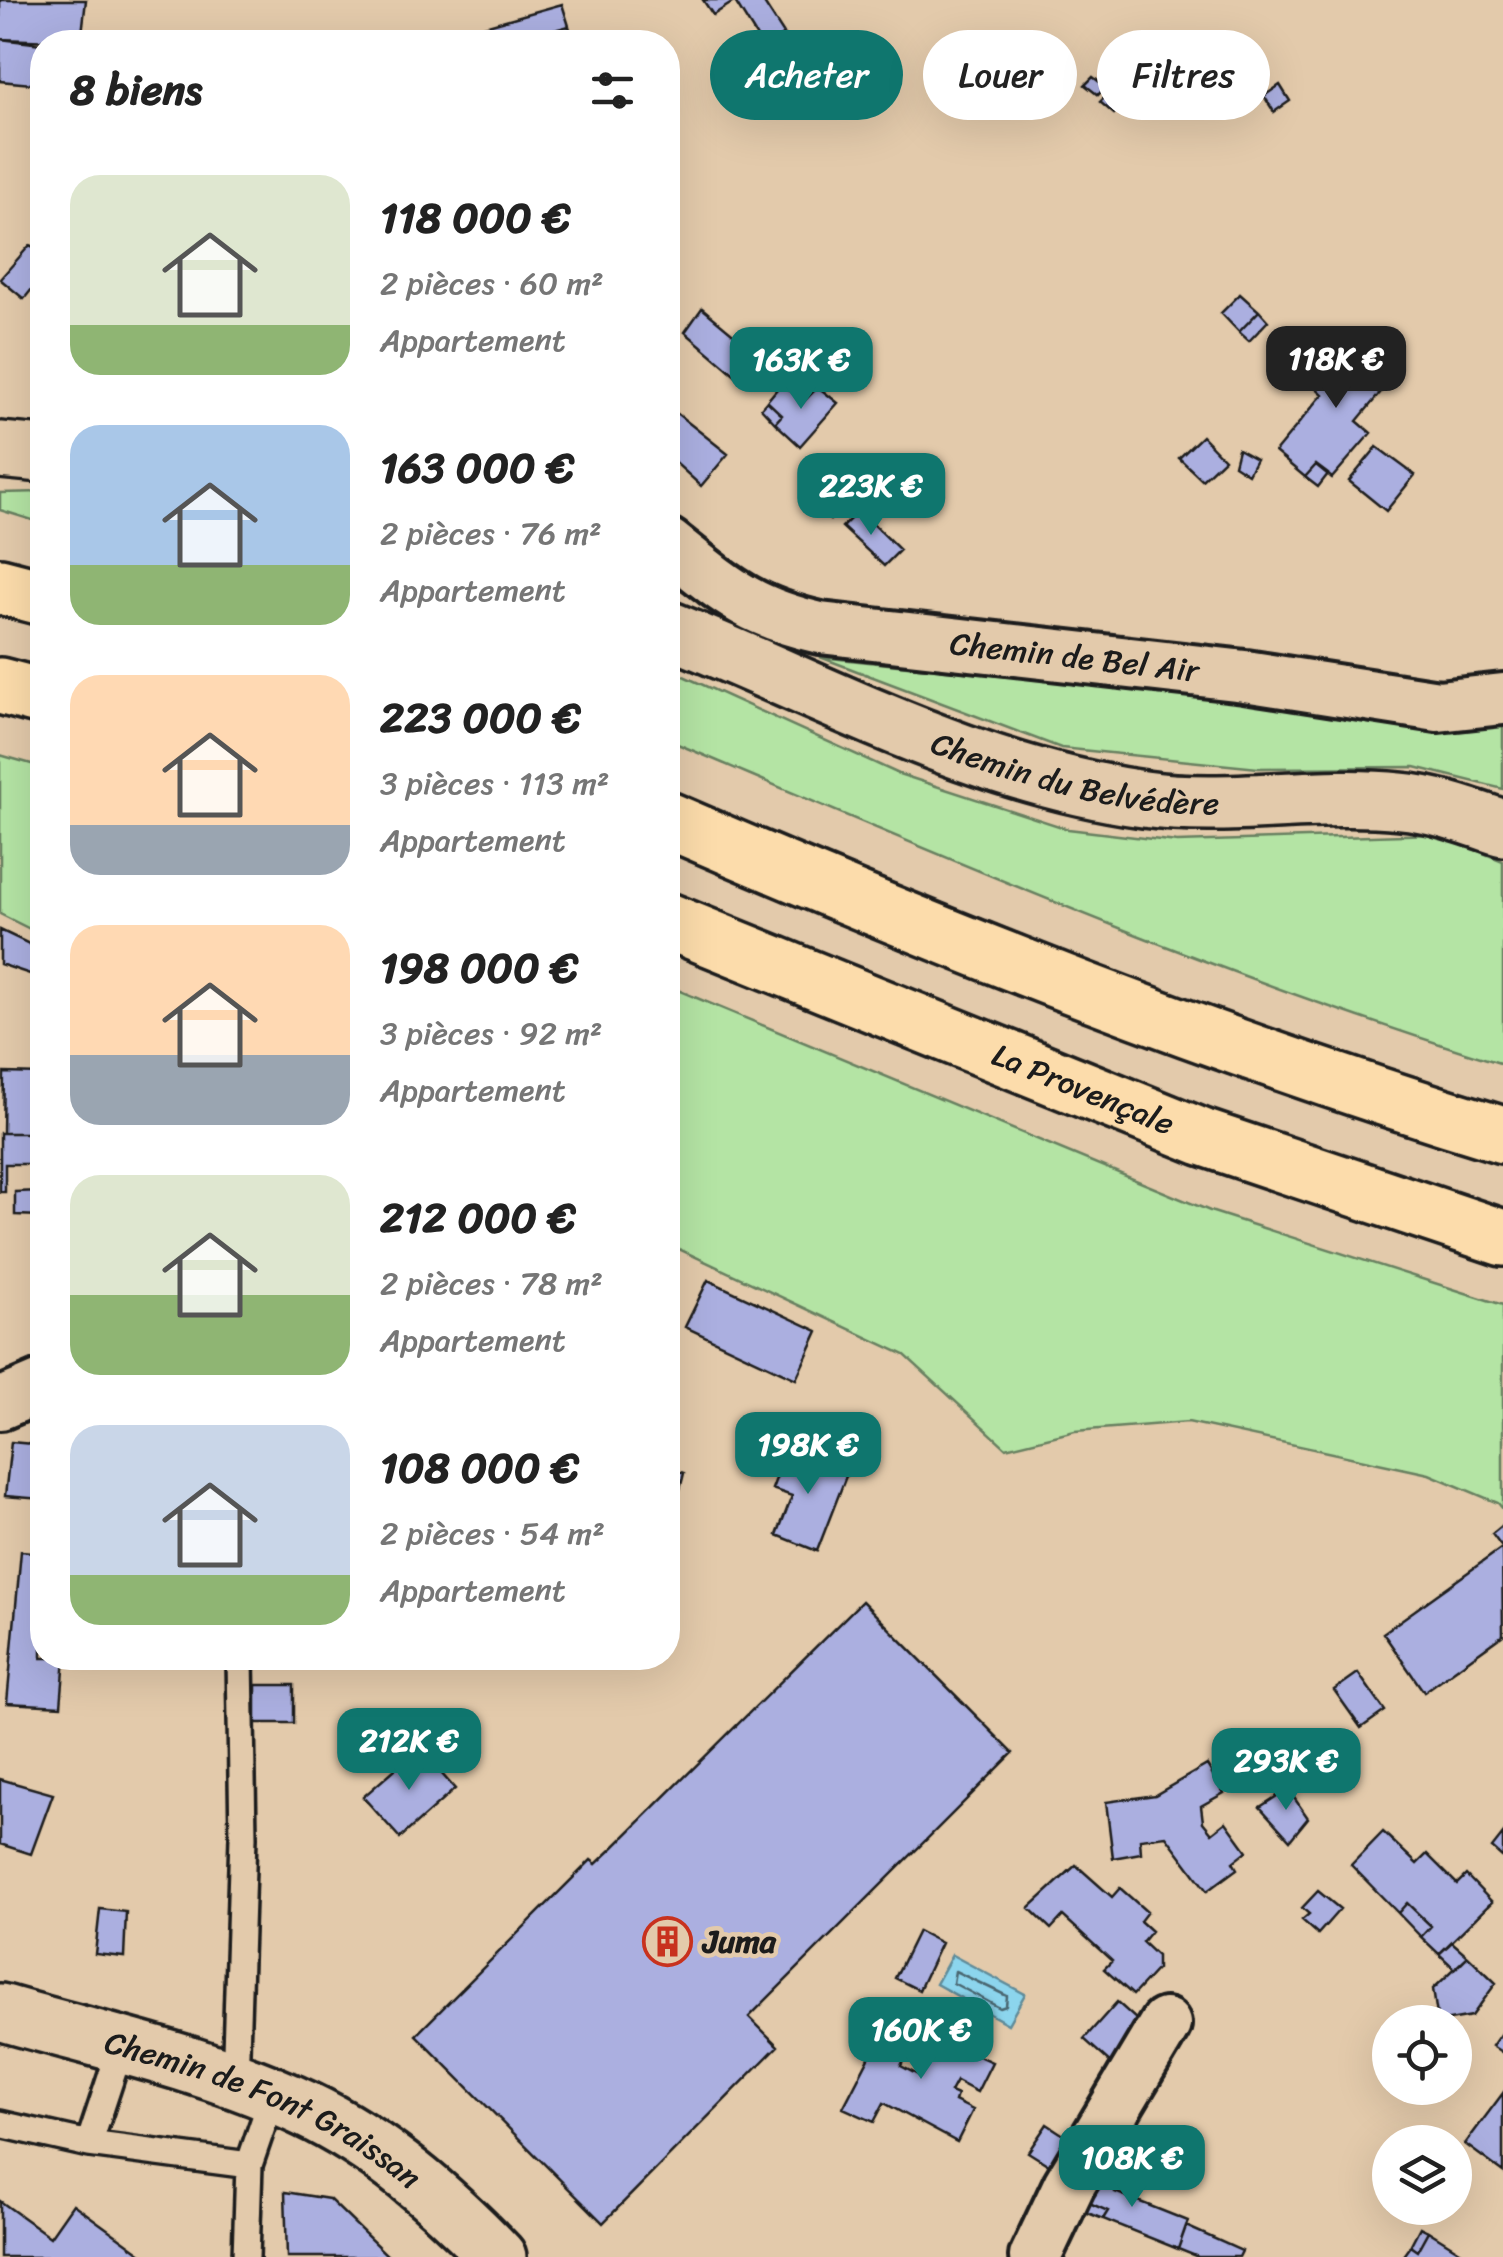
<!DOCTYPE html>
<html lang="fr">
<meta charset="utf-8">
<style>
:root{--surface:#fff;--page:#f2f2f2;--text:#222;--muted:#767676;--accent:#0f766e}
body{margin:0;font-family:Sriracha,sans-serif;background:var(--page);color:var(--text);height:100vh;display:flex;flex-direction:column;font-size:38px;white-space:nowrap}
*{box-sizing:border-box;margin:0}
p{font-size:32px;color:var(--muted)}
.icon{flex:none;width:55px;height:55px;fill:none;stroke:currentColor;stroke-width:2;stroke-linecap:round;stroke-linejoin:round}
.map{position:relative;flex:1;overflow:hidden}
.panel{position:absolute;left:30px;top:30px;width:650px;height:1640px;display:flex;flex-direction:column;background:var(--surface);border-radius:40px;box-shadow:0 10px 40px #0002}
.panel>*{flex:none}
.top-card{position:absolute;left:710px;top:30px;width:642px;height:90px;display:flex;gap:20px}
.tools{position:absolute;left:1372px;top:2005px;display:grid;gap:20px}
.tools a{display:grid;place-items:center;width:100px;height:100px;border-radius:50%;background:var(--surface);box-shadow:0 10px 40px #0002;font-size:50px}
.price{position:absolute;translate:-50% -85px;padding:0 22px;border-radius:20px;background:var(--accent);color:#fff;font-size:32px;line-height:65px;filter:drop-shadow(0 2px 5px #0008)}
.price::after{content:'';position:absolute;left:50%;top:60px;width:30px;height:22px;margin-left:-15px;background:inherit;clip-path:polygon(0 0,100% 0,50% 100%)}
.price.on{background:#222;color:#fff}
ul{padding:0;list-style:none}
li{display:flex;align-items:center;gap:30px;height:250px;padding:0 40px}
li span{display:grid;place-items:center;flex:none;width:280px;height:200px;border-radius:30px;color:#555}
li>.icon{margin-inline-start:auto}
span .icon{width:120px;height:120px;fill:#fffc;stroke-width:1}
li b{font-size:42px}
h2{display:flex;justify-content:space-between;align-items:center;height:120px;padding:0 40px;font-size:42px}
.pill{padding:0 35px;border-radius:45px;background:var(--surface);box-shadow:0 10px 40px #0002;font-size:35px;line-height:90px}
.pill.on{background:var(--accent);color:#fff}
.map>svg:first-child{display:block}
.green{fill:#b4e4a4;stroke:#688060;stroke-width:2.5}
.water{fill:#8cd5ed;stroke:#5f8b99;stroke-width:2.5}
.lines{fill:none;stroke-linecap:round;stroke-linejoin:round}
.shore{stroke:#496670;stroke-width:2.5}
.building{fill:#abafe0;stroke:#1c1c1c;stroke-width:2.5}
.lane-casing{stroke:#1c1c1c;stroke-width:32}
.street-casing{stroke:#1c1c1c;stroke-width:58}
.secondary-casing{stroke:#1c1c1c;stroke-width:62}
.highway-casing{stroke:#1c1c1c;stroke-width:62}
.lane{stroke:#e3caab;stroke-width:25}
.street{stroke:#e3caab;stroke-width:50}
.secondary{stroke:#e3caab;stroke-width:55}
.highway{stroke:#fcdcab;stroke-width:55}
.labels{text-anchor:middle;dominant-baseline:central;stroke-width:9;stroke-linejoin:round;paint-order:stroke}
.street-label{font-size:32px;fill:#1c1c1c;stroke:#e3caab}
.poi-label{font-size:32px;font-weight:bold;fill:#1c1c1c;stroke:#e3caab;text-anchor:start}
</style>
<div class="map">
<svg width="1503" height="2257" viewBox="0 0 1503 2257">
<rect width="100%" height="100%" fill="#e3caab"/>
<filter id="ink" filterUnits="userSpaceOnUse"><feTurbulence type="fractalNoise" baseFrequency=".01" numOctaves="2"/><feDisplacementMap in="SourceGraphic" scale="20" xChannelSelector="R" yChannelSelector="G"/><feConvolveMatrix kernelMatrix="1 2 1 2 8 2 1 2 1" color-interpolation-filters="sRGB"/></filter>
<g filter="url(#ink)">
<path class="green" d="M 42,492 L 42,523 L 0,510 L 0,493 Z
M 820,657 L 1249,701 L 1455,729 L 1503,725 L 1503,789 L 1415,767 L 1258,768 L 1061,748 Z
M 668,669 L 899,774 L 1068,829 L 1177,842 L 1436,834 L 1503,861 L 1503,1064 C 1218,977 942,856 668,740 Z
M 0,755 L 42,767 L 42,935 L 0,914 Z
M 668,986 L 1210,1211 L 1503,1305 L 1503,1509 L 1498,1503 L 1429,1474 L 1188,1422 L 1075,1431 L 1006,1448 L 905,1355 L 668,1244 Z"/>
<path class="water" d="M 952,1955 L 1025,1994 L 1008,2024 L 936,1984 Z"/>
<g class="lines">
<path class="shore" d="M 955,1971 L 1007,1996 L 1006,2006 L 1000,2008 L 953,1983 Z"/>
</g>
<path class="building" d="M 0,0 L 86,0 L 81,42 L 0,39 Z
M 703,0 L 734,0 L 735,1 L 713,15 Z
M 762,0 L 784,34 L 763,47 L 734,0 Z
M 562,4 L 569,26 L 511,42 L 466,42 L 463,32 Z
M 569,26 L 574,42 L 511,42 Z
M 589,33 L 591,42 L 574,42 L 572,37 Z
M 0,39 L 42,44 L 42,85 L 0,81 Z
M 1093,77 L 1106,87 L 1098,95 L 1085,85 Z
M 1280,85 L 1290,101 L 1274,112 L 1264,96 Z
M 1108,94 L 1122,105 L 1114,114 L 1100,102 Z
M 42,239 L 42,290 L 36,284 L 24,299 L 0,279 L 30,245 L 35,248 Z
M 1240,294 L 1259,311 L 1239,332 L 1221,313 Z
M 702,308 L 767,362 L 746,384 L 685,332 Z
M 1259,311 L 1268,321 L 1249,341 L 1239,332 Z
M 1348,337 L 1395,375 L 1357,421 L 1371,433 L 1332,478 L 1316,465 L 1305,477 L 1275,452 L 1323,394 L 1309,381 Z
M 782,383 L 803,402 L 818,387 L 838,403 L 800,446 L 775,423 L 782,415 L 767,401 Z
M 767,401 L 782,415 L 775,423 L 761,408 Z
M 675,412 L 728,454 L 701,486 L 668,456 L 668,419 Z
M 1202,436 L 1224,459 L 1202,480 L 1179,458 Z
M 1377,447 L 1415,475 L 1386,511 L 1349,481 Z
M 1238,449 L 1256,459 L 1248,474 L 1234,465 Z
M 1316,465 L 1328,474 L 1318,487 L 1305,477 Z
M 830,473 L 854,496 L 830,520 L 806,498 Z
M 859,510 L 900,550 L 884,566 L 842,527 Z
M 0,930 L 42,950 L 42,978 L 0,964 Z
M 4,1073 L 42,1074 L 39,1133 L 3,1133 Z
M 0,1133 L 42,1133 L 42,1164 L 5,1164 L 5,1192 L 0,1192 Z
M 42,1191 L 42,1216 L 15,1215 L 15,1192 Z
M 708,1280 L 818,1331 L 796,1379 L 685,1327 Z
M 11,1442 L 42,1445 L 42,1499 L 5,1496 Z
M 787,1449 L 848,1471 L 817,1551 L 777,1535 L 792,1496 L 772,1489 Z
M 668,1468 L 684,1473 L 668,1539 Z
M 1503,1525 L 1503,1549 L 1492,1534 Z
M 1502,1548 L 1503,1635 L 1424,1692 L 1383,1633 Z
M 21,1551 L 42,1553 L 42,1658 L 65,1658 L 61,1706 L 7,1703 Z
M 862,1601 L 1013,1753 L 749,2017 L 778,2046 L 603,2223 L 416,2035 L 591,1860 L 596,1864 L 613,1848 Z
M 1358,1673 L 1385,1711 L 1361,1728 L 1334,1690 Z
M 256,1685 L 294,1685 L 294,1723 L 256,1723 Z
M 419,1748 L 455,1789 L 400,1838 L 363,1797 Z
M 1207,1765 L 1224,1793 L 1201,1806 L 1203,1822 L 1212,1833 L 1226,1822 L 1247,1851 L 1233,1862 L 1237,1869 L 1207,1891 L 1166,1836 L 1140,1839 L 1141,1853 L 1113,1858 L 1106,1802 L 1155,1795 Z
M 0,1779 L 53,1794 L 31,1854 L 0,1844 Z
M 1288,1789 L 1308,1818 L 1290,1840 L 1260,1807 Z
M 1383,1832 L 1417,1864 L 1427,1854 L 1457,1884 L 1466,1875 L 1492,1902 L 1439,1954 L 1421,1937 L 1431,1926 L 1407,1903 L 1398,1913 L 1351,1865 Z
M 1503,1834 L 1503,1856 L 1502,1857 L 1492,1848 Z
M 1076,1865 L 1112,1897 L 1120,1888 L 1147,1912 L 1140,1921 L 1151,1931 L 1142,1942 L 1157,1956 L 1157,1969 L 1133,1995 L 1104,1969 L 1112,1961 L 1063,1916 L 1051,1929 L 1029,1908 Z
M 1318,1891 L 1340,1909 L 1318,1934 L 1302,1920 L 1309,1914 L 1302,1908 Z
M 1407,1903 L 1431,1926 L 1421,1937 L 1398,1913 Z
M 100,1909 L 126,1912 L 124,1957 L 95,1954 Z
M 918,1931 L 941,1943 L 919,1990 L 895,1978 Z
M 1452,1942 L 1468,1956 L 1455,1969 L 1439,1954 Z
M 1468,1956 L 1496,1983 L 1472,2016 L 1438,2022 L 1433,1989 Z
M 1117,2002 L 1146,2028 L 1113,2065 L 1084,2039 Z
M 946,2024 L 979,2041 L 972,2053 L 992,2062 L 977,2092 L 956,2081 L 950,2092 L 957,2095 L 955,2101 L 973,2110 L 957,2142 L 884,2103 L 874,2122 L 843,2108 L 885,2027 L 904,2036 L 900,2044 L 909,2049 L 901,2066 L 920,2076 Z
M 1503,2030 L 1503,2053 L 1492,2046 Z
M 1503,2093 L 1503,2172 L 1465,2144 Z
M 1047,2124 L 1070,2139 L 1052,2167 L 1028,2152 Z
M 1097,2165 L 1122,2173 L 1115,2192 L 1188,2221 L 1178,2249 L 1103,2219 L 1108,2211 L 1080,2199 Z
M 285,2192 L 329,2199 L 389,2257 L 287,2257 Z
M 1080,2199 L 1108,2211 L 1103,2219 L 1075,2208 Z
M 0,2201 L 50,2237 L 73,2204 L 146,2257 L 0,2257 Z
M 1186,2226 L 1242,2251 L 1239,2257 L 1198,2257 L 1178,2249 Z
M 1420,2227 L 1428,2231 L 1417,2251 L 1410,2246 Z
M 1428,2231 L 1460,2251 L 1471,2257 L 1402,2257 L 1410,2246 L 1417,2251 Z"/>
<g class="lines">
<defs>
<path id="lane" d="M 235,2082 L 243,1837 L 240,1658
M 0,2124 L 89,2144 L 121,2047
M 89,2144 L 249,2165 L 273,2095
M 246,2257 L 249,2165"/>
<g id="street">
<path id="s1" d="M 668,544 C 725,589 746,611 820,628 L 1245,676 L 1438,706 L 1503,699"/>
<path d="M 0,1404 L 42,1386"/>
<path d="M 1035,2257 L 1069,2185 L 1165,2024"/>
</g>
<g id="secondary">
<path d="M 0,450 L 42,454"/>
<path id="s2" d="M 668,629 C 823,691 976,776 1144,799 C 1229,811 1315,792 1401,801 C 1436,804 1470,817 1503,828"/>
<path id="s3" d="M 0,2012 C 101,2041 210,2064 305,2109 C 379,2144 442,2199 498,2257"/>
</g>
<g id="highway">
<path d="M 0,586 L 42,597"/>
<path d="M 0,686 L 42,697"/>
<path d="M 668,820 C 941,938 1218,1048 1503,1135"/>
<path id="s4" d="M 668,921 L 1202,1137 L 1503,1238"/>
</g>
</defs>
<use href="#lane" class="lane-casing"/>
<use href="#street" class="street-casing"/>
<use href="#secondary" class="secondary-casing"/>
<use href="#highway" class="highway-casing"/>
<use href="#lane" class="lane"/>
<use href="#street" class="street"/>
<use href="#secondary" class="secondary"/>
<use href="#highway" class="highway"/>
</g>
</g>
<defs>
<symbol id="building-ring" viewBox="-11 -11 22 22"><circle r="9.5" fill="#e3caab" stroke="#c8321e" stroke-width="1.5"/><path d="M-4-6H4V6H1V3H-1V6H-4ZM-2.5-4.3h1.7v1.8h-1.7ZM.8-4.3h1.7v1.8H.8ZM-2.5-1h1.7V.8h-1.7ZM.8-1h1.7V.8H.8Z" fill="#c8321e"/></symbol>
</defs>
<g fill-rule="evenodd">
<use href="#building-ring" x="640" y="1914" width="55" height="55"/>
</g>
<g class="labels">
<g class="street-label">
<text stroke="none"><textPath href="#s1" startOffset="432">Chemin de Bel Air</textPath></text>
<text stroke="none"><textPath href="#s2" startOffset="435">Chemin du Belvédère</textPath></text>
<text stroke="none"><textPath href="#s4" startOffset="448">La Provençale</textPath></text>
<text stroke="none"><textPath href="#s3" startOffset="282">Chemin de Font Graissan</textPath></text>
</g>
<g class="poi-label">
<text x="703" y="1941">Juma</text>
</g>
</g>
</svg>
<div class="tools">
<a><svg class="icon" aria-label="locate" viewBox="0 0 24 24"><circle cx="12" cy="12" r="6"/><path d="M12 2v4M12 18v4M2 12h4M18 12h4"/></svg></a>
<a><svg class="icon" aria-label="layers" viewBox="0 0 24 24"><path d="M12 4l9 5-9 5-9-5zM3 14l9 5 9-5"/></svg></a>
</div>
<b class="price on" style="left:1336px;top:411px">118K €</b>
<b class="price" style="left:801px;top:412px">163K €</b>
<b class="price" style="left:871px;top:538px">223K €</b>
<b class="price" style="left:808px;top:1497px">198K €</b>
<b class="price" style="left:409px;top:1793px">212K €</b>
<b class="price" style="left:1286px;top:1813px">293K €</b>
<b class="price" style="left:921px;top:2082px">160K €</b>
<b class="price" style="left:1132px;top:2210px">108K €</b>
<div class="top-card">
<a class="pill on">Acheter</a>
<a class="pill">Louer</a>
<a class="pill">Filtres</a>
</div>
<section class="panel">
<h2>8 biens<svg class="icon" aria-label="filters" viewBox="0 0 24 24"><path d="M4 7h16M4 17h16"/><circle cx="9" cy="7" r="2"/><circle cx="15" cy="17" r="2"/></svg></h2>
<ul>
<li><span style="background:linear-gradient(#dfe7d0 75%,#8fb573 0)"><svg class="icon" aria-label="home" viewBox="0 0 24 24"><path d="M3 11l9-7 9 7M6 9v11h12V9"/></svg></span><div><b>118 000 €</b><p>2 pièces · 60 m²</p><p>Appartement</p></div></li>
<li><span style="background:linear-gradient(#a9c7e8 70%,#8fb573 0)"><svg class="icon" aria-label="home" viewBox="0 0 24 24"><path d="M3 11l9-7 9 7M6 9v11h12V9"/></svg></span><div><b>163 000 €</b><p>2 pièces · 76 m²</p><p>Appartement</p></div></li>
<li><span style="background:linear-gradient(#ffd9b3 75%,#9aa5b1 0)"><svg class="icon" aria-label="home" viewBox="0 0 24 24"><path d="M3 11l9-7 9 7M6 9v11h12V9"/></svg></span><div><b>223 000 €</b><p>3 pièces · 113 m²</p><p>Appartement</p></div></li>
<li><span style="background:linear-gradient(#ffd9b3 65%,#9aa5b1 0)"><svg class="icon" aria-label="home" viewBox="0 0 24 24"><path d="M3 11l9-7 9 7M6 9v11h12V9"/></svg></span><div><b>198 000 €</b><p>3 pièces · 92 m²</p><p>Appartement</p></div></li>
<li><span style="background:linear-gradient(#dfe7d0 60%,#8fb573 0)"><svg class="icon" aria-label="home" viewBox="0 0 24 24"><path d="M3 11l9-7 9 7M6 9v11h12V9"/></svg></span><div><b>212 000 €</b><p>2 pièces · 78 m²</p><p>Appartement</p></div></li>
<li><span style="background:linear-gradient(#c9d6e8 75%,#8fb573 0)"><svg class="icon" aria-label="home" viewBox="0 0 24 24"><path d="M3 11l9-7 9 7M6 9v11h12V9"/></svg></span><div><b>108 000 €</b><p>2 pièces · 54 m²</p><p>Appartement</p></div></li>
</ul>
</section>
</div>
